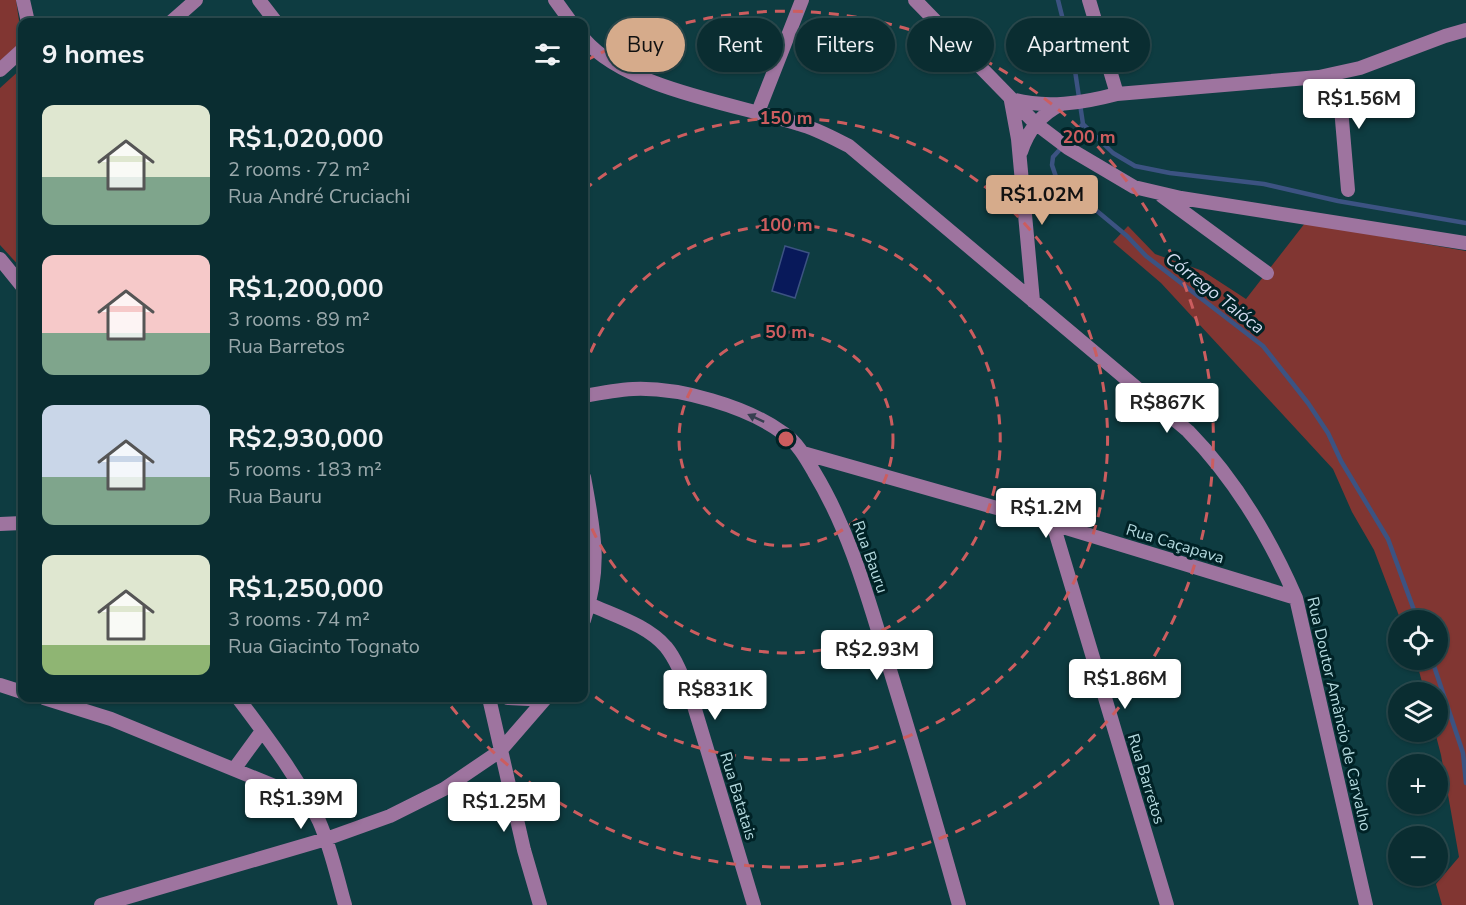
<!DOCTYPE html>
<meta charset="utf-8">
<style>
:root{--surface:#0a2d31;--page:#133539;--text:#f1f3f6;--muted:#99a8ab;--line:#2a494d;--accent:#d6ab8b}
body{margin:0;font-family:"Nunito Sans",sans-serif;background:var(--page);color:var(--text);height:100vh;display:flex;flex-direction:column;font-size:22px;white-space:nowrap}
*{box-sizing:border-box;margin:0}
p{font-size:20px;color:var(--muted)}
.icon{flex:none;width:33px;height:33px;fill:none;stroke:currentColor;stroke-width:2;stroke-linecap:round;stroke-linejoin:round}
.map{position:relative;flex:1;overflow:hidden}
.drawer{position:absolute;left:18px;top:18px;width:570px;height:684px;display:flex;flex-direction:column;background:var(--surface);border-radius:12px;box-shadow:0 2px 4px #0004,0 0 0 2px var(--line)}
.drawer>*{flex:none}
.guide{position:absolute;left:606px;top:18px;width:570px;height:54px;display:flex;gap:12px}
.controls{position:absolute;left:1388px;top:610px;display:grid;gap:12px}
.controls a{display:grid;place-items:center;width:60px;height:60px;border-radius:50%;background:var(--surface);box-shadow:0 2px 4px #0004,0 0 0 2px var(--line);font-size:30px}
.price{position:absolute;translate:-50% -51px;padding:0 14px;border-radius:6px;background:#fff;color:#222;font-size:20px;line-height:39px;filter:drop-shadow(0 2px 3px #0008)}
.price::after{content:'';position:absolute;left:50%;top:36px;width:18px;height:14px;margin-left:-9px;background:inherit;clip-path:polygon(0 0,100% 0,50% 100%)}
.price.current{background:var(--accent);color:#111}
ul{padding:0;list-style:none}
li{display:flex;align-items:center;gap:18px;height:150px;padding:0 24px}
li span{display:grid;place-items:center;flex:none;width:168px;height:120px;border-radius:12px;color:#555}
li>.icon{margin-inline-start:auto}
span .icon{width:72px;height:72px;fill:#fffc;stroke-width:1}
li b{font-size:26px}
h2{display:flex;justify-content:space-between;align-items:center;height:72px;padding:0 24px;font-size:26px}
.pill{padding:0 21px;border-radius:27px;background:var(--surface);box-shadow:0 2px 4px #0004,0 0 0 2px var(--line);font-size:21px;line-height:54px}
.pill.current{background:var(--accent);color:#111}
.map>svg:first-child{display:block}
.green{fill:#813632}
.water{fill:#08195a;stroke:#3c5382;stroke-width:1.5}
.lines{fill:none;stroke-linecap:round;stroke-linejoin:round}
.stream{stroke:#3c5382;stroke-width:4.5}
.minor{stroke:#9e749f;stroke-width:14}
.oneway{fill:#373f50}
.ring{fill:none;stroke:#cc5d5f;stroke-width:3;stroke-dasharray:10 8}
.labels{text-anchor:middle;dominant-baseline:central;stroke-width:6;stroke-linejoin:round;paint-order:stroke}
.street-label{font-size:16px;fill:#b4dadf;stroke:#002226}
.water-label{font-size:18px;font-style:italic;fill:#d2dcf0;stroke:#002226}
.centre{fill:#cc5d5f;stroke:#002226;stroke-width:3}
.ring-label{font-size:18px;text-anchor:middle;font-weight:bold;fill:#cc5d5f;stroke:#002226;stroke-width:6;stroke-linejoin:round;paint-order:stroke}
</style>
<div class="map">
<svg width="1466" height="905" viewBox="0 0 1466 905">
<rect width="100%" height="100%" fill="#0e3c41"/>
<path class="green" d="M 0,0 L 16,0 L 22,41 L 0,61 Z
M 22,68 L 22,269 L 0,245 L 0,88 Z
M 1305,223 L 1466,251 L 1466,905 L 1442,905 L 1436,884 L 1459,857 L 1441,755 L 1435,732 L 1437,732 L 1437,693 L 1425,693 L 1416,660 L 1437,660 L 1437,621 L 1401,621 L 1374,550 L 1352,512 L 1333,469 L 1161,283 L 1113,242 L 1128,226 L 1155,254 L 1203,271 L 1246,299 Z"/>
<path class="water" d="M 785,246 L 809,253 L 795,298 L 772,291 Z"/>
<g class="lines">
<path class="stream" d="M 1058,0 L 1074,64 L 1083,124
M 1083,124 L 1053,157 L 1052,165 L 1056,177 L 1127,236 L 1146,256 L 1263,346 L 1308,403 L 1328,433 L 1341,461 L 1388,539 L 1418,621
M 1083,124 L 1113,153 L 1135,166 L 1170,173 L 1264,184 L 1338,201 L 1466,223
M 1432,660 L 1463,753 L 1466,783"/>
<path class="minor" d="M 23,0 L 28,22
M 259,0 L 276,22
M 555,0 L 571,22
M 915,0 L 1035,123 L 1068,148 L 1134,187 L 1181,198 L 1466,243
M 1089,0 L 1117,94
M 171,22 L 196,0
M 584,39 C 627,89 736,104 799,124 C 817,129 833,138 849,146 L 1188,431 C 1236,480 1269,536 1296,598 L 1366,905
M 0,70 L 22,50
M 1338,73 L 1348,190
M 1011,99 C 1046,109 1083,103 1117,94 L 1319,77 L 1360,68 L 1445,36 L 1466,30
M 1011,101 L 1018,139 L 1033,301
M 758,112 L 802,0
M 1021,152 C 1028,130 1041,114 1062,104
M 1162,196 L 1267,273
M 0,259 L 22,286
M 584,396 C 600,393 617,390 633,389 C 679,387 746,406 783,433 C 797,442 806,458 814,472 C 851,533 869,602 890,670 C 914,748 937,826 959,905
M 803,453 L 1053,524 L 1296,598
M 584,477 C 594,532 602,565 584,620
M 0,524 L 22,523
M 1053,524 L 1167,905
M 589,604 C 615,616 647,625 666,647 C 679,663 686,687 694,706 L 754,905
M 0,685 L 22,692
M 44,698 L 111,719 L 306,799
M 238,698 C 267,737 298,777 319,821 C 331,848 337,877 345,905
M 489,698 L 524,850 L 540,905
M 508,698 L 528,699 L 535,698
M 235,768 L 262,731
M 101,905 L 326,839 L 390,816 L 444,789 L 500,751 L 546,698"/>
</g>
<defs><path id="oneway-solid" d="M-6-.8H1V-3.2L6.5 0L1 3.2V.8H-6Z" transform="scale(1.5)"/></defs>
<use class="oneway" href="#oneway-solid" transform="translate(756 418) rotate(-155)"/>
<g class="ring">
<circle cx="786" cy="439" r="107"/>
<path d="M584 369A214 214 0 1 1 584 509"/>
<path d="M584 190A321 321 0 1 1 584 688"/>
<path d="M585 61A428 428 0 1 1 446 700"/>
</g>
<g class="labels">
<g class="street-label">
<text transform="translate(1175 544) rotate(17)">Rua Caçapava</text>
<text transform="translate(870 557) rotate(70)">Rua Bauru</text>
<text transform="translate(1339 714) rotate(77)">Rua Doutor Amâncio de Carvalho</text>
<text transform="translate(1146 779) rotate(73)">Rua Barretos</text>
<text transform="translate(738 796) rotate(73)">Rua Batatais</text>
</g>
<g class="water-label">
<text transform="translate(1215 293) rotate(38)">Córrego Taióca</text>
</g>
</g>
<circle cx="786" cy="439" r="9" class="centre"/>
<g class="ring-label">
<text x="786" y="124">150 m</text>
<text x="1089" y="143">200 m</text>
<text x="786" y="231">100 m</text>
<text x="786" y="338">50 m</text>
</g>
</svg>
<div class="controls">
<a><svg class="icon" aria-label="locate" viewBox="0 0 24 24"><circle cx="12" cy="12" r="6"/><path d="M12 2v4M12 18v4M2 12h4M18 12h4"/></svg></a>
<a><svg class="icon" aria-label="layers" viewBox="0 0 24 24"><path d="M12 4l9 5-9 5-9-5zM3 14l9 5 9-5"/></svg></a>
<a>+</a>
<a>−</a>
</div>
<b class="price" style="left:1359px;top:130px">R$1.56M</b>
<b class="price current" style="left:1042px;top:226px">R$1.02M</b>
<b class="price" style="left:1167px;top:434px">R$867K</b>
<b class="price" style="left:1046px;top:539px">R$1.2M</b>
<b class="price" style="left:877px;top:681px">R$2.93M</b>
<b class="price" style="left:1125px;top:710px">R$1.86M</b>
<b class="price" style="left:715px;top:721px">R$831K</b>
<b class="price" style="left:301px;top:830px">R$1.39M</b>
<b class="price" style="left:504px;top:833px">R$1.25M</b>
<div class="guide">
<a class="pill current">Buy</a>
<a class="pill">Rent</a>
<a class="pill">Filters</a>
<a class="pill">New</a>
<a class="pill">Apartment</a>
</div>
<section class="drawer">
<h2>9 homes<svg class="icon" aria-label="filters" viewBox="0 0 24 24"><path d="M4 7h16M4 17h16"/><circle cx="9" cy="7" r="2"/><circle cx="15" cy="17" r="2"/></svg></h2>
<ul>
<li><span style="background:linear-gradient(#dfe7d0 60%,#7fa58c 0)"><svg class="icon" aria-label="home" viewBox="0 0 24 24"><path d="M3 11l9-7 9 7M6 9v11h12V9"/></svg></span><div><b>R$1,020,000</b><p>2 rooms · 72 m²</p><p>Rua André Cruciachi</p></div></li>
<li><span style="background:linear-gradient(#f6c9c9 65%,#7fa58c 0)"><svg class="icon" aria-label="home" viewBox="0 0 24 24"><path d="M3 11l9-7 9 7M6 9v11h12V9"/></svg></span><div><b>R$1,200,000</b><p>3 rooms · 89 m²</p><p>Rua Barretos</p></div></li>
<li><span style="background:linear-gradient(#c9d6e8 60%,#7fa58c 0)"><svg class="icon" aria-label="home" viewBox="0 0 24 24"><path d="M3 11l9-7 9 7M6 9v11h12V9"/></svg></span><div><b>R$2,930,000</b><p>5 rooms · 183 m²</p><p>Rua Bauru</p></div></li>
<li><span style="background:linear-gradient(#dfe7d0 75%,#8fb573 0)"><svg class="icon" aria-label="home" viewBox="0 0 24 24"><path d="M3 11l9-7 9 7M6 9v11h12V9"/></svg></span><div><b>R$1,250,000</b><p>3 rooms · 74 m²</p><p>Rua Giacinto Tognato</p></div></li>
</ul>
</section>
</div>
